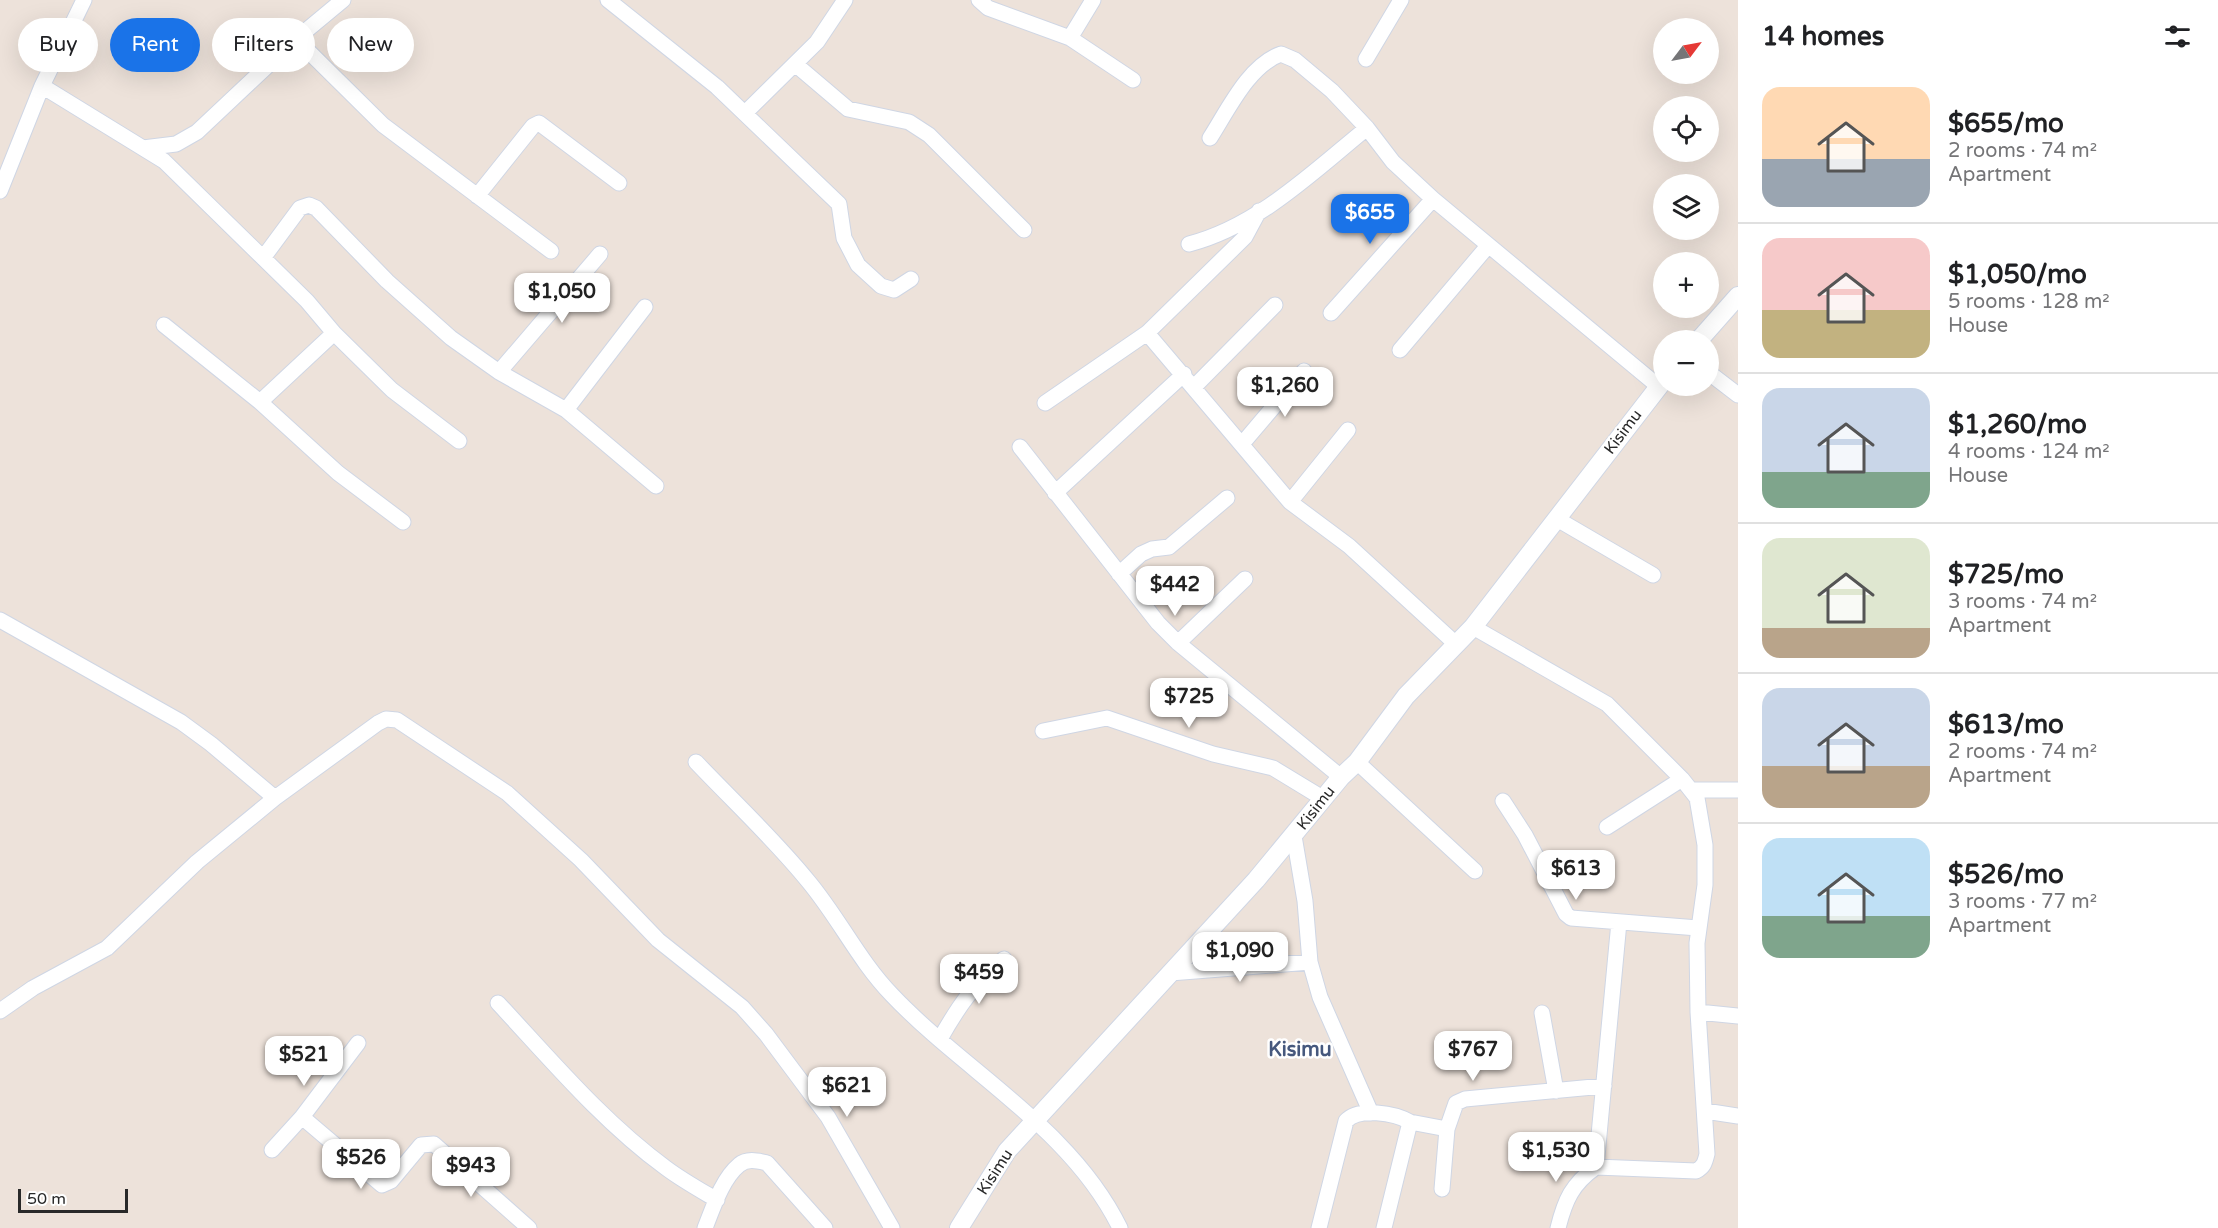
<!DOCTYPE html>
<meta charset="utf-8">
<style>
:root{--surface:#fff;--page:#f6f6f6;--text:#202124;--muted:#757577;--line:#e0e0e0;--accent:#1a73e8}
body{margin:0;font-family:"Varela Round",sans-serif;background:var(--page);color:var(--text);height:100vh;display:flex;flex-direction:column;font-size:22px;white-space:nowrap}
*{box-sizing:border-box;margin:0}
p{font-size:20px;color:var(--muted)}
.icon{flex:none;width:33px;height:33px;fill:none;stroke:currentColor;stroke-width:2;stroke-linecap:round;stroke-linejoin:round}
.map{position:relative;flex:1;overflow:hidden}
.side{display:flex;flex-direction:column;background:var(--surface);width:480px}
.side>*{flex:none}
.hud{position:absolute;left:18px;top:18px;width:570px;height:54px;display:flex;gap:12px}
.needle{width:39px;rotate:58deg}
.buttons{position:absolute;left:1653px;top:18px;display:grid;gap:12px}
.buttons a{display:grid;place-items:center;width:66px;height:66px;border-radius:50%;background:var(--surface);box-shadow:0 6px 24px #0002;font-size:30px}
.scale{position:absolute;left:18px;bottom:15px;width:110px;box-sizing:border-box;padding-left:6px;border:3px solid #292929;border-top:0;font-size:16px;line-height:21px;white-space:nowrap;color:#292929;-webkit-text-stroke:4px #fff;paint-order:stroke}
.price{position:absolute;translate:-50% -51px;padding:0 14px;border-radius:12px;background:#fff;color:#222;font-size:20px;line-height:39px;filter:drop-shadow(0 2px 3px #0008)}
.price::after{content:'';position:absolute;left:50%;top:36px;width:18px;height:14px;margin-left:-9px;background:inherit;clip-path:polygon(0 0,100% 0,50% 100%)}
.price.active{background:var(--accent);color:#fff}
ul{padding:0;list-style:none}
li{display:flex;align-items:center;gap:18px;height:150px;padding:0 24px}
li+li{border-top:2px solid var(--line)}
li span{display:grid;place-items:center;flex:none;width:168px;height:120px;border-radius:18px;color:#555}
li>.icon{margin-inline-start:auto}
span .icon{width:72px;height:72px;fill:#fffc;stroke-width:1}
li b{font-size:26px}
h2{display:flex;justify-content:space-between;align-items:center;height:72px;padding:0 24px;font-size:26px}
.tag{padding:0 21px;border-radius:27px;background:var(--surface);box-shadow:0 6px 24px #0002;font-size:21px;line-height:54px}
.tag.active{background:var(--accent);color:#fff}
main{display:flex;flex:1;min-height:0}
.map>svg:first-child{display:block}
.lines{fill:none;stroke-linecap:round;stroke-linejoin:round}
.minor-casing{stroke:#cfd6e4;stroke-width:17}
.tertiary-casing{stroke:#cfd6e4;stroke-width:20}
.minor{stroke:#fff;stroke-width:15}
.tertiary{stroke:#fff;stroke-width:18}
.labels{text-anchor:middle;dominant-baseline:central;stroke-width:5;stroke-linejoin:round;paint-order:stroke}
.street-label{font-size:16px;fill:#292929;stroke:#fff}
.quarter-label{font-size:20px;font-weight:bold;fill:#46587d;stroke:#fff}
</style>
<main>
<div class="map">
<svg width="1738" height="1228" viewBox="0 0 1738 1228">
<rect width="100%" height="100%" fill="#ede2da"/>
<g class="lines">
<defs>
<path id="minor" d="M 608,0 L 717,87 L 839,204 L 844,238 L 858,265 L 881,286 L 894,290 L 911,279
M 979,0 L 988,8 L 1070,38 L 1133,80
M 1070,38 L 1093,0
M 296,39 L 343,0
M 1366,59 L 1401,0
M 795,64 L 848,109 L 909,122 L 929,135 L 1024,230
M 42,86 L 164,161 L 307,301 L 334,333 L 392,390 L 459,441
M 745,113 L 817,42 L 845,0
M 1210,138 C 1228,110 1249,65 1281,54 L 1295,60 L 1332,91 L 1367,128 L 1393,162 L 1433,199 L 1658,386
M 143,148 L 176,144 L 197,132 L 296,39 L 383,125 L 551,251
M 0,191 L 42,86 L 84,0
M 477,196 L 533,126 L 539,123 L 619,183
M 1189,244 C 1258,226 1313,172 1367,128
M 263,258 L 300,208 L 309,205 L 316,208 L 387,281 L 451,338 L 499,372 L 566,410 L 656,486
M 1331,313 L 1433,199
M 164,325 L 260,402 L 338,473 L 403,522
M 1147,333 L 1290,502 L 1349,546 L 1457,645
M 1400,350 L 1487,247
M 499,372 L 600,254
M 1708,372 L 1738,395
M 1195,386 L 1275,305
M 260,402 L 334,333
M 1045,403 L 1147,333 L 1245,237 L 1259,211
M 566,410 L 645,307
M 1242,444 L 1304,371
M 1020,447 L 1158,623 L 1178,643 L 1341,777
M 1055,493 L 1184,374
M 1290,502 L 1348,430
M 1557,519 L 1653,575
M 1119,574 L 1141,554 L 1152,549 L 1169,547 L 1227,498
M 0,620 L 181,722 L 211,744 L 275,798
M 1473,627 L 1607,704 L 1682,779 L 1697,798 L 1705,845 L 1705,885 L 1697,943 L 1698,1012 L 1707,1154 C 1705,1162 1704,1167 1696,1171 L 1596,1167 C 1572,1184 1565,1200 1558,1228
M 1178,643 L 1245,579
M 1043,731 L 1107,718 L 1213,754 L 1273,768 L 1324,799
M 696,762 C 733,801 774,839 808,881 C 839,918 859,961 892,995 C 966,1073 1071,1128 1120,1228
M 1357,762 L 1475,871
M 1692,790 L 1738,790
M 1503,801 L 1525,835 L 1566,914 L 1571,918 L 1698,928
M 1607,827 L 1682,779
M 1294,836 L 1305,901 L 1310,962 L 1320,997 L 1371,1113
M 1170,973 L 1310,962
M 498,1003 C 551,1060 603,1122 666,1168 C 682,1180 700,1190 717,1200
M 0,1011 L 33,988 L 107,948 L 197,862 L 275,798 L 378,723 L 386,719 L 397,720 L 507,793 L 581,860 L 658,940 L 742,1007 L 766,1034 L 828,1117 L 892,1228
M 1698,1012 L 1738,1016
M 1542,1013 L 1556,1091
M 940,1039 C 958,1007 975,982 1004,959
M 1705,1111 L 1738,1116
M 302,1117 L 382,1185 L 391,1181 L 421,1145 L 434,1144 L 529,1228
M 1410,1122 L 1447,1129
M 272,1150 L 302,1117 L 358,1043
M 1596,1167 L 1619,922
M 1442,1189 L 1447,1129 L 1456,1103 L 1465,1099 L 1604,1086
M 705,1228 C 713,1208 722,1179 739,1165 C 747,1158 758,1161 767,1163 L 825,1228
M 1319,1228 L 1346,1121 C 1358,1107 1395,1113 1410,1122 L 1384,1228"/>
<path id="tertiary" d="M 1699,340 L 1738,296
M 959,1228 L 1007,1151 L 1256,880 L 1341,777 L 1357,762 L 1406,696 L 1473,627 L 1664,380"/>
</defs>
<use href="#minor" class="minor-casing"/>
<use href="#tertiary" class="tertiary-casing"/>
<use href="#minor" class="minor"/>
<use href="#tertiary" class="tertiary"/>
</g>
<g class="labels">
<g class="street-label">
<text transform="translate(1623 432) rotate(-53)">Kisimu</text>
<text transform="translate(1316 808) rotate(-52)">Kisimu</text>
<text transform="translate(995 1172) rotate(-57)">Kisimu</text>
</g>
<g class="quarter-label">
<text x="1300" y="1050">Kisimu</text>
</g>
</g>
</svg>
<div class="buttons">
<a><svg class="needle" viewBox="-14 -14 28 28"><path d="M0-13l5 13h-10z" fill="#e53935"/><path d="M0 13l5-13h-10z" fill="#757577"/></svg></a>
<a><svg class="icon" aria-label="locate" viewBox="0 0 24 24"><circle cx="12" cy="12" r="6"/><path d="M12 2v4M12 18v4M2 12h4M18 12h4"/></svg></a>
<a><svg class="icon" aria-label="layers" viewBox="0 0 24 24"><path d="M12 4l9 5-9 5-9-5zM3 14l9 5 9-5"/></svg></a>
<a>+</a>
<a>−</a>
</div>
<div class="scale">50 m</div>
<b class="price active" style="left:1370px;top:245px">$655</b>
<b class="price" style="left:562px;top:324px">$1,050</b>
<b class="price" style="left:1285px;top:418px">$1,260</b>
<b class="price" style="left:1175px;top:617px">$442</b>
<b class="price" style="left:1189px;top:729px">$725</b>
<b class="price" style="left:1576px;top:901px">$613</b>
<b class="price" style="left:1240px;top:983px">$1,090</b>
<b class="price" style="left:979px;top:1005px">$459</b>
<b class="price" style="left:1473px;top:1082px">$767</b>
<b class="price" style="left:304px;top:1087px">$521</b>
<b class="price" style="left:847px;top:1118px">$621</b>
<b class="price" style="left:1556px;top:1183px">$1,530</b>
<b class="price" style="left:361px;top:1190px">$526</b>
<b class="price" style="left:471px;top:1198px">$943</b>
<div class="hud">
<a class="tag">Buy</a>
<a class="tag active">Rent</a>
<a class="tag">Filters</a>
<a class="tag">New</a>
</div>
</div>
<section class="side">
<h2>14 homes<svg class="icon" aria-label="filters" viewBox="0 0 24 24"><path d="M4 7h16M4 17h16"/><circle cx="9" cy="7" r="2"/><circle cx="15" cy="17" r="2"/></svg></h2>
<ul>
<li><span style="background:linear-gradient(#ffd9b3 60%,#9aa5b1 0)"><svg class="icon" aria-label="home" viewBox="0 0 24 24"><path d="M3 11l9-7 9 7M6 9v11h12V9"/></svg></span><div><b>$655/mo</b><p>2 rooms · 74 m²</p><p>Apartment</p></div></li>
<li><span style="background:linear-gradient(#f6c9c9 60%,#c2b280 0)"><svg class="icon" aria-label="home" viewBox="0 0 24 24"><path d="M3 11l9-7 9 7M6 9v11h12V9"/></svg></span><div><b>$1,050/mo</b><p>5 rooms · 128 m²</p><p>House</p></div></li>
<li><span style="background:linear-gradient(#c9d6e8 70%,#7fa58c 0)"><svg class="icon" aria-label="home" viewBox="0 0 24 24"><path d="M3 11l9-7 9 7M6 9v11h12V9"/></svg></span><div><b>$1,260/mo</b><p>4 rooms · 124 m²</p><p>House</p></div></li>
<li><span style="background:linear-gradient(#dfe7d0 75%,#b9a48a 0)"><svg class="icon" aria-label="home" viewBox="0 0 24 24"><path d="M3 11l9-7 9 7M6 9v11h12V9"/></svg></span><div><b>$725/mo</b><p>3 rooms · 74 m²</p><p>Apartment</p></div></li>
<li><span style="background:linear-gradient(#c9d6e8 65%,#b9a48a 0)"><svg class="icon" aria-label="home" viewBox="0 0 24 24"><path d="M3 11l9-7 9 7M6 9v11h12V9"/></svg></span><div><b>$613/mo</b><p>2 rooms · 74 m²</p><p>Apartment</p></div></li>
<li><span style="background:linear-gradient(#bfe0f5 65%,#7fa58c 0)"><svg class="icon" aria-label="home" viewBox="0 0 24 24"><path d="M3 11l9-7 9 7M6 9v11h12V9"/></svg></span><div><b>$526/mo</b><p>3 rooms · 77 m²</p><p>Apartment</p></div></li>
</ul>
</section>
</main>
